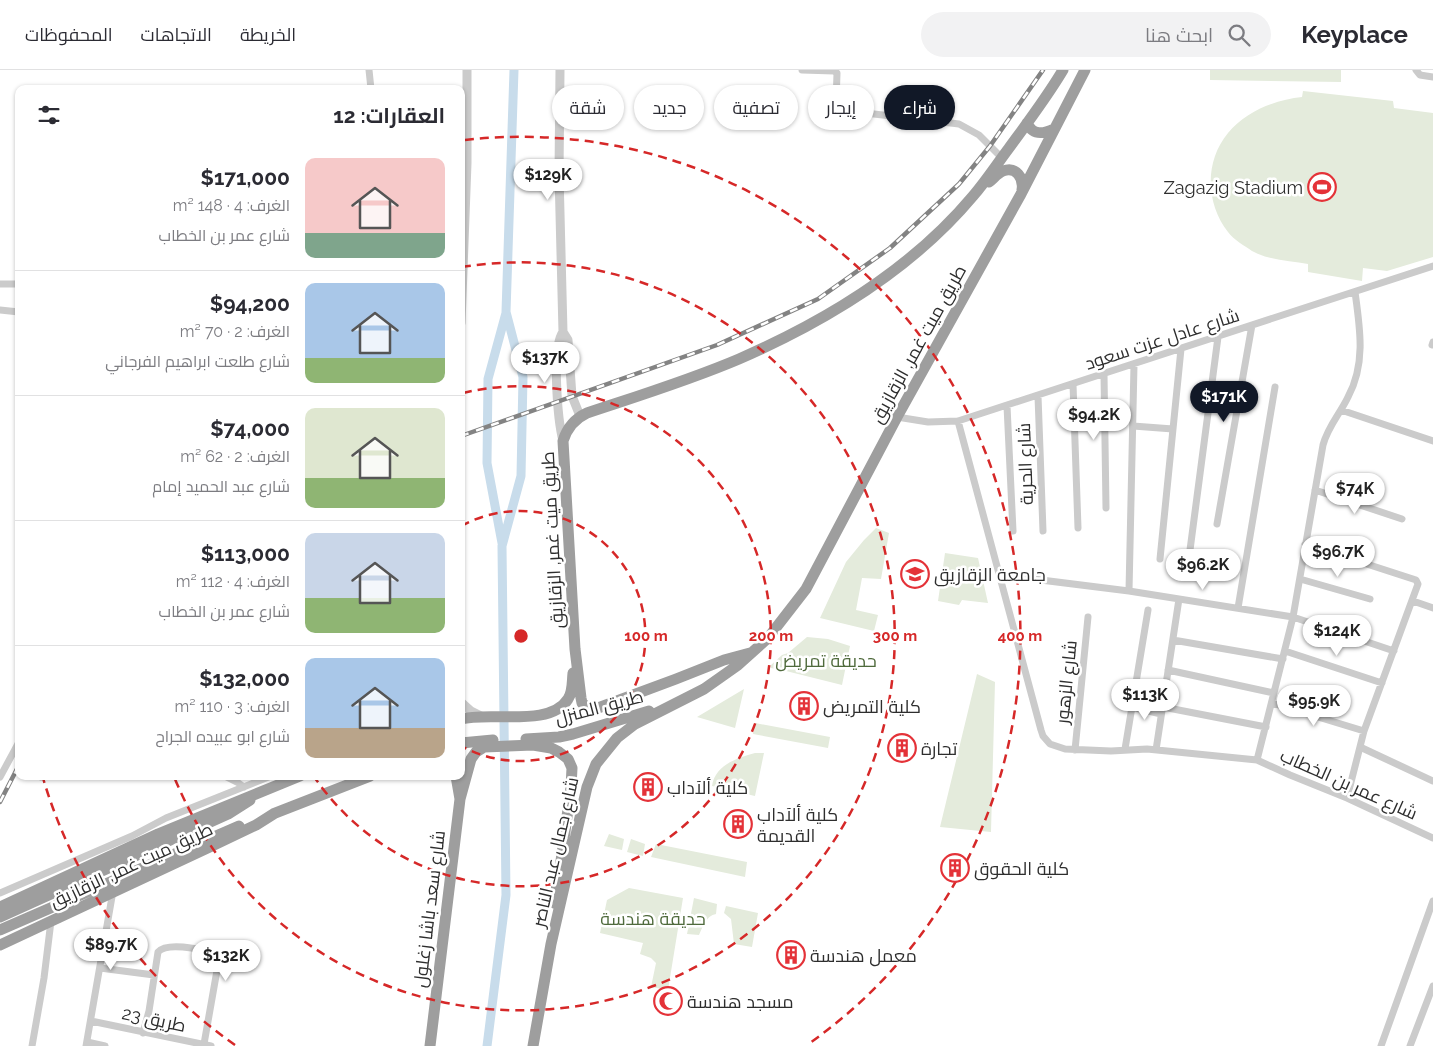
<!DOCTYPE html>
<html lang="ar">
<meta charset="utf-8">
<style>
:root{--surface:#fff;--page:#f2f2f3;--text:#2b2b33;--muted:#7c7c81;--line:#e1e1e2;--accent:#111827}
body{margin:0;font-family:Raleway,Cairo,sans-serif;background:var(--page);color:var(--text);direction:rtl;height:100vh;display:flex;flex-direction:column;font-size:19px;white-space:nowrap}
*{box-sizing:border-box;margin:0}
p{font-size:16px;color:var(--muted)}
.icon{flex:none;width:28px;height:28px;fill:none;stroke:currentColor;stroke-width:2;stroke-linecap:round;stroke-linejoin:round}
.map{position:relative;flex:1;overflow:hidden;direction:ltr}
.side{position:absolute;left:15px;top:15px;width:450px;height:695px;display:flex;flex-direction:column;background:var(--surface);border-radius:10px;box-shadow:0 1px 4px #0004;direction:rtl}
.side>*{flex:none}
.hud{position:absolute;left:480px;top:15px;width:475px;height:45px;direction:rtl;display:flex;gap:10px}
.price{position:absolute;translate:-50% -42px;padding:0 11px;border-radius:18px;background:#fff;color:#222;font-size:16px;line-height:32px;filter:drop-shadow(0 1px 2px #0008)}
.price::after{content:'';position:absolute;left:50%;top:30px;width:15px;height:11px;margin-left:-8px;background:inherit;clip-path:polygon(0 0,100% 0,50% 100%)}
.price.current{background:var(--accent);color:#fff}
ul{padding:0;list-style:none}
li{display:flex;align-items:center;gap:15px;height:125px;padding:0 20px}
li+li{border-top:1px solid var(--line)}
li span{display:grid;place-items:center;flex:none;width:140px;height:100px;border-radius:10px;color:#555}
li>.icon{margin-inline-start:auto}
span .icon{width:60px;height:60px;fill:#fffc;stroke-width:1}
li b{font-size:21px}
h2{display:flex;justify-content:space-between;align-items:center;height:60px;padding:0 20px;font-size:21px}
.chip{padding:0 18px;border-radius:22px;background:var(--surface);box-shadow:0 1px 4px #0004;font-size:18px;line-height:45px}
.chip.current{background:var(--accent);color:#fff}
header{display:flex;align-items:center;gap:30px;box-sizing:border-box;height:70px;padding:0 25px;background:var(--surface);border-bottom:1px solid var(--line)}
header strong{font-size:24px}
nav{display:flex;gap:28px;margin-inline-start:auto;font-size:18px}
.search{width:350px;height:45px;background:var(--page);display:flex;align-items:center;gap:12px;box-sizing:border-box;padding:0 18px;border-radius:28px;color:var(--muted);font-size:19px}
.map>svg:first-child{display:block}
.green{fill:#e4ebdc}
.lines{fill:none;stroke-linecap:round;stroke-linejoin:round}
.canal{stroke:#c8dceb;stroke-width:9}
.minor{stroke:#cbcbcb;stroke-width:7}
.tertiary{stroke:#cbcbcb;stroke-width:9}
.trunk{stroke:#9e9e9e;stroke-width:11}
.rail-casing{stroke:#838383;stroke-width:4.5}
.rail{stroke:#fff;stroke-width:2.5;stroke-dasharray:8;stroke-linecap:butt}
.ring{fill:none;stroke:#d62828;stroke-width:2.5;stroke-dasharray:9 6}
.labels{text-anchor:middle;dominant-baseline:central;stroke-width:5;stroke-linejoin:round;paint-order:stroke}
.poi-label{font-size:18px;fill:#2e2e2e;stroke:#fff;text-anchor:start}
.street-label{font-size:18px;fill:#2e2e2e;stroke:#fff}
.park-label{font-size:18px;fill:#4f6a3c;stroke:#fff}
.centre{fill:#d62828;stroke:#fff;stroke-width:2.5}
.ring-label{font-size:15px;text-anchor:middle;font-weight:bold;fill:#d62828;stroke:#fff;stroke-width:5;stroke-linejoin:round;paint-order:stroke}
</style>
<header>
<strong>Keyplace</strong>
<div class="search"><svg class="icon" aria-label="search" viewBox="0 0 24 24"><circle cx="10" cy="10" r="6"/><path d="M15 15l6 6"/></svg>ابحث هنا</div>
<nav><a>الخريطة</a><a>الاتجاهات</a><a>المحفوظات</a></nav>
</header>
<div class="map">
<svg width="1433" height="976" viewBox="0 0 1433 976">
<rect width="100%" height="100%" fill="#fff"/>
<path class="green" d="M 1210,0 L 1341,0 L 1341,12 L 1210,10 Z
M 1303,21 L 1393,31 L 1394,38 L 1433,43 L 1433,187 L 1387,201 L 1363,198 L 1362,211 L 1308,202 L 1308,194 C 1290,191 1268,190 1252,181 C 1245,176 1234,170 1228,162 C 1206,134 1204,92 1228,63 C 1246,41 1275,30 1302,27 Z
M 876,458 L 889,463 L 881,509 L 862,508 L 856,540 L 878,545 L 874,561 L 820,548 L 846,492 L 864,470 Z
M 945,483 L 978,488 L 988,533 L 962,530 L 959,535 L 938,531 Z
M 807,567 L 828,569 L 850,576 L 842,615 L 786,601 L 771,598 L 770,596 L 782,585 L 788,583 Z
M 977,604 L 995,612 L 991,762 L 940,757 Z
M 744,619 L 735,658 L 697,647 Z
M 755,653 L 830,667 L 828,678 L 753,664 Z
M 755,683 L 764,683 L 755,726 L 712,716 C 715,695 737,688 755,683 Z
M 609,764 L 624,769 L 622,780 L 604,776 Z
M 631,769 L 645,774 L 643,786 L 627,782 Z
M 656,774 L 747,792 L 745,807 L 651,787 Z
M 629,818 L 683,828 L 668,920 L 651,917 L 656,893 L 651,888 L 640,884 L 643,873 L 600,863 L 607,830 Z
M 694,828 L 717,834 L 716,844 C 706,846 703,856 699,865 L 687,864 Z
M 726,836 L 758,843 L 752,877 L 734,874 L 731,849 L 724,843 Z"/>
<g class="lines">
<path class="canal" d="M 502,473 L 487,393 L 488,309 L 506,243
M 487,976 L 506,825 L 502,476 L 521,406 L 523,307 L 506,242 L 514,0"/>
<path class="minor" d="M 369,0 L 371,19
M 802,0 L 834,1 L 837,3 L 836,34 L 840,40 L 959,54 L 979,65 L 1002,88
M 1416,0 L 1420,5 L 1433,7
M 0,214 L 19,214
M 0,240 L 19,242
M 1432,275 L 1433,272
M 1104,304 L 1106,438
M 1073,314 L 1078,458
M 1038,326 L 1043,461
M 1007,336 L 1013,461
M 1341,340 L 1433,371
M 897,347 L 928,352 L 958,351 L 1433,196
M 958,351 L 1041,660 L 1043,666 L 1050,674 L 1065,679 L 1111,681 L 1147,679 L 1257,690 L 1290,705 L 1347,728 L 1433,768
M 1133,356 L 1173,359
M 1315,420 L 1402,449
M 1217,454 L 1252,255
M 1305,474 L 1413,509 L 1416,510 L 1418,514 L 1364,661 L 1347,728
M 1190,480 L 1218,267
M 1160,489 L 1181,279
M 1001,505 L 1129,521 L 1293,547 L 1394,581
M 1300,509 L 1370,529
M 1129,521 L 1134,295
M 1413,531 L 1433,538
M 1238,538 L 1275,317
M 1173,570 L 1283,589
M 1285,581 L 1382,613
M 1168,600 L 1274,623
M 1272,633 L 1364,661
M 1132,637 L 1161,644
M 1163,637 L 1266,657
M 1360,677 L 1433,711
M 1125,679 L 1148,540
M 1075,680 L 1088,547
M 1156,680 L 1179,529
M 1257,690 L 1293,547 L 1323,375 C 1328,356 1340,344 1348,327 C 1366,294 1360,258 1355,222
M 225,706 L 237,712 L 244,717
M 0,707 L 19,672
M 41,707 L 42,706
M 0,823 L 132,766 L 166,748 L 271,706
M 100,898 L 154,905
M 91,951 L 211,976
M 143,963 L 149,941 L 158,882 C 168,871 202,880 215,883 L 219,889 L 204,974
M 87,972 L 105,976
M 32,976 L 44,908 L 51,851
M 86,976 L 113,821
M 1381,976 L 1433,831
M 1410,976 L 1433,916"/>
<path class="tertiary" d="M 560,0 L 559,104 L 563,262
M 461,253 L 467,93 L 467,0
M 563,262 C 551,278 558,351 563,371
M 563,262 L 568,270 L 572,326 L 580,346
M 461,632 L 471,641 L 481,646"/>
<path class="trunk" d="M 1027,53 C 1033,66 1043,64 1054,59
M 989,112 C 994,108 998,103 1003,101 C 1016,96 1024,108 1022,120
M 750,583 L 724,590 L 676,609 L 598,638 L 590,640 L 582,633 L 581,628 L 575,579 L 563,371 C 567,358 574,349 587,343 C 638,326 690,310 739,289 C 826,251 912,199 973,126 C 986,111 997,94 1009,78 C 1028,52 1047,27 1063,0
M 461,649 C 490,641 550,658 568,629 C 573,622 572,612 573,603
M 526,669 L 559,667 L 573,664 L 649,641
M 461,673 L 493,670
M 460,729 L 471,689 L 476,682 L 484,677 L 533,675 L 551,678 L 559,682 L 568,689 L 572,698 L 571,717 L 561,791 L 554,833
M 0,837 L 158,764 L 300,706
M 0,847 L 228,744 L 250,730
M 0,860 L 239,756
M 0,875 L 216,774 L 256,755 L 275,743 L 370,706
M 430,976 L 460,729 L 456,706
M 533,976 L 551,874 L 587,717 L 596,694 L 617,668 L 635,654 L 704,619 L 738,595 L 768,568 L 806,519 L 897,347 L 1021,124 L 1085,0"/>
<defs>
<path id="rail" d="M 461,366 L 717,275 L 818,229 L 890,178 L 959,114 L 990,76 L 1043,0
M 0,732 L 19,695"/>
</defs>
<use href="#rail" class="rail-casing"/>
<use href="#rail" class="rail"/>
</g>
<g class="ring">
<path d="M461 456A125 125 0 1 1 461 676"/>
<path d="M463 323A250 250 0 1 1 315 708"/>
<path d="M462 197A374 374 0 1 1 175 709"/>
<path d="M235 975A499 499 0 0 1 43 708M465 70A499 499 0 0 1 807 975"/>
</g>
<defs>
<symbol id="stadium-ring" viewBox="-11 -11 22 22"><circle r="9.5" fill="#fff" stroke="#e43238" stroke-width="1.5"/><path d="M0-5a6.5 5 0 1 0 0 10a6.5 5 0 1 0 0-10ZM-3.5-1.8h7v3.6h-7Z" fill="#e43238"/></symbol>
<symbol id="university-ring" viewBox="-11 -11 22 22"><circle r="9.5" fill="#fff" stroke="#e43238" stroke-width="1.5"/><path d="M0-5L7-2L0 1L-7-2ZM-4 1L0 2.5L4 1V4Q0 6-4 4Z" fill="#e43238"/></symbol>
<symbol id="building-ring" viewBox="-11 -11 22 22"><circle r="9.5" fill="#fff" stroke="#e43238" stroke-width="1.5"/><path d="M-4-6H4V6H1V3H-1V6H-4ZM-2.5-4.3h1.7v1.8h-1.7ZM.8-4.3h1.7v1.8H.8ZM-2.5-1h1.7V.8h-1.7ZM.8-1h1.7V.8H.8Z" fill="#e43238"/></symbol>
<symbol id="mosque-ring" viewBox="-11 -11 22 22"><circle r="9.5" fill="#fff" stroke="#e43238" stroke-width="1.5"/><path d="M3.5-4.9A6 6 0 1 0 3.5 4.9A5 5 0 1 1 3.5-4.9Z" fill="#e43238"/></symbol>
</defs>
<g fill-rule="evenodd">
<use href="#stadium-ring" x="1306" y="101" width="32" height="32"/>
<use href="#university-ring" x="899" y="488" width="32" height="32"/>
<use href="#building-ring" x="788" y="620" width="32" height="32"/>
<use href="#building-ring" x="886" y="662" width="32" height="32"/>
<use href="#building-ring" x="632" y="701" width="32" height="32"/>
<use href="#building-ring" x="722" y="738" width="32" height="32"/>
<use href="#building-ring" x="939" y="782" width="32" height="32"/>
<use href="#building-ring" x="775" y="869" width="32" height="32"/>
<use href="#mosque-ring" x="652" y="915" width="32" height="32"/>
</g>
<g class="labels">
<g class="poi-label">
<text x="1303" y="117" text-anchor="end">Zagazig Stadium</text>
<text x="934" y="504">جامعة الزقازيق</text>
<text x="823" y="636">كلية التمريض</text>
<text x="921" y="678">تجارة</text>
<text x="667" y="717">كلية ألآداب</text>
<text x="757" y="744">كلية ألآداب<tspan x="757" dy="21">القديمة</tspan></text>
<text x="974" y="798">كلية الحقوق</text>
<text x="810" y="885">معمل هندسة</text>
<text x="687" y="931">مسجد هندسة</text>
</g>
<g class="street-label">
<text transform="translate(1162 269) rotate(-18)">شارع عادل عزت سعود</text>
<text transform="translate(918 274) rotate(-61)">طريق ميت غمر, الزقازيق</text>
<text transform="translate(1025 394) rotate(-92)">شارع الحرية</text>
<text transform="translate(552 470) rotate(-93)">طريق ميت غمر, الزقازيق</text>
<text transform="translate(1066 612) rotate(-84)">شارع الزهور</text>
<text transform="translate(599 637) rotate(-15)">طريق المنزل</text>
<text transform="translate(1349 714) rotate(24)">شارع عمر بن الخطاب</text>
<text transform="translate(555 782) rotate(-77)">شارع جمال عبد الناصر</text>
<text transform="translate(131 795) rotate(-25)">طريق ميت غمر, الزقازيق</text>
<text transform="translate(429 839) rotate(-83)">شارع سعد باشا زغلول</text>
<text transform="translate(154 949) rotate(12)">طريق 23</text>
</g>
<g class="park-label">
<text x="826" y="590">حديقة تمريض</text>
<text x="653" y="848">حديقة هندسة</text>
</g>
</g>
<circle cx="521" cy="566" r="8" class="centre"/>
<g class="ring-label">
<text x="646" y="571">100 m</text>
<text x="771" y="571">200 m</text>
<text x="895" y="571">300 m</text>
<text x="1020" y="571">400 m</text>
</g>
</svg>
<b class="price" style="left:548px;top:131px">$129K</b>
<b class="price" style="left:545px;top:314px">$137K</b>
<b class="price current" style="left:1224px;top:353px">$171K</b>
<b class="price" style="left:1094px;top:371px">$94.2K</b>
<b class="price" style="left:1355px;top:445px">$74K</b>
<b class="price" style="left:1338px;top:508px">$96.7K</b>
<b class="price" style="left:1203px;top:521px">$96.2K</b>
<b class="price" style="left:1337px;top:587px">$124K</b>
<b class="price" style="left:1145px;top:651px">$113K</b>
<b class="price" style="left:1314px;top:657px">$95.9K</b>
<b class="price" style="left:111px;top:901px">$89.7K</b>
<b class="price" style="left:226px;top:912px">$132K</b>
<div class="hud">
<a class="chip current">شراء</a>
<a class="chip">إيجار</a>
<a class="chip">تصفية</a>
<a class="chip">جديد</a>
<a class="chip">شقة</a>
</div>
<section class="side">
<h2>العقارات: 12<svg class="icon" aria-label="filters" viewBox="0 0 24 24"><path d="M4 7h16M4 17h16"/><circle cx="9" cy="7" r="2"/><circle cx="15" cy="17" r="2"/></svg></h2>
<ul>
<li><span style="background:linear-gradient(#f6c9c9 75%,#7fa58c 0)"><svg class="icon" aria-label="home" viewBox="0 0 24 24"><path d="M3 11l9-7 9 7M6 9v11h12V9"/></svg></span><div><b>$171,000</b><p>الغرف: 4 · 148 m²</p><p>شارع عمر بن الخطاب</p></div></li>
<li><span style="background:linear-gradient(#a9c7e8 75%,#8fb573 0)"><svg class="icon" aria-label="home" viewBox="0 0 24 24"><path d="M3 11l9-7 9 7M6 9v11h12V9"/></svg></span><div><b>$94,200</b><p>الغرف: 2 · 70 m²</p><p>شارع طلعت ابراهيم الفرجاني</p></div></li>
<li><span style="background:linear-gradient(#dfe7d0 70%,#8fb573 0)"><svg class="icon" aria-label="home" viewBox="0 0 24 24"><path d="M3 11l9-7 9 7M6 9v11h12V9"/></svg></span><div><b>$74,000</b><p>الغرف: 2 · 62 m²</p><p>شارع عبد الحميد إمام</p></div></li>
<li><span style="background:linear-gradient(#c9d6e8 65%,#8fb573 0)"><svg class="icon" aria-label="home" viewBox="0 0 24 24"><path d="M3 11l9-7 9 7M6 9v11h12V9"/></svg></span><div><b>$113,000</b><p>الغرف: 4 · 112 m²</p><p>شارع عمر بن الخطاب</p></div></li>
<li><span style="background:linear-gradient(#a9c7e8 70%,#b9a48a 0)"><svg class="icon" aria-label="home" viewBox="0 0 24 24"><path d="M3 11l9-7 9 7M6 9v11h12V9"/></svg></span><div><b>$132,000</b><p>الغرف: 3 · 110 m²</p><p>شارع ابو عبيده الجراح</p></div></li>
</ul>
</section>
</div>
